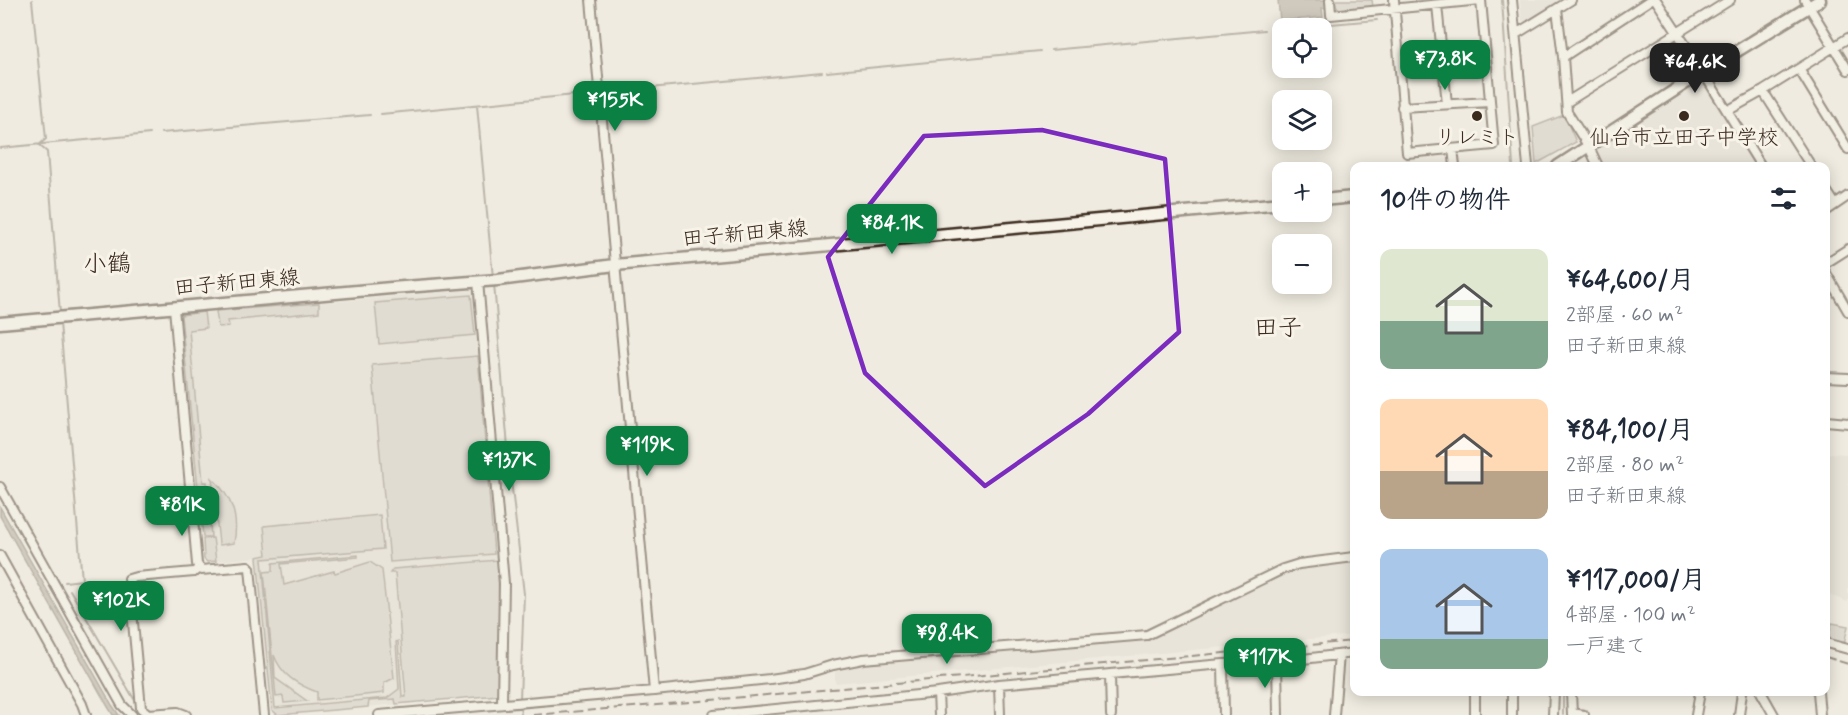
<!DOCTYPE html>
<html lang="ja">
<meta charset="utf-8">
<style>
:root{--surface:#fff;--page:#f6f6f7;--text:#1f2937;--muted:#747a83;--accent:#0b8043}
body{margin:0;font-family:Mynerve,"Klee One",sans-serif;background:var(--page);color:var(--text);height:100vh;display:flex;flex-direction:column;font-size:22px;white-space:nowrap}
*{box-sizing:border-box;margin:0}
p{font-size:20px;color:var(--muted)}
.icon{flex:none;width:33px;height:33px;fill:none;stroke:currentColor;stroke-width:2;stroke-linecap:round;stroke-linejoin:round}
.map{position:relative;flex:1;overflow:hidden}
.drawer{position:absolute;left:1350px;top:162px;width:480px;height:534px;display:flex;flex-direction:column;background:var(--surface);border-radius:12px;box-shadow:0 3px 15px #0003}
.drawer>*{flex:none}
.controls{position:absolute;left:1272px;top:18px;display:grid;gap:12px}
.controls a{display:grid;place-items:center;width:60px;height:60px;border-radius:12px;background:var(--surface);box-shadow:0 3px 15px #0003;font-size:30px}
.price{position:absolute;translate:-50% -51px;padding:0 14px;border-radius:12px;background:var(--accent);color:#fff;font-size:20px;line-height:39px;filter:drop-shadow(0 2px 3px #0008)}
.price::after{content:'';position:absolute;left:50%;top:36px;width:18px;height:14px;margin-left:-9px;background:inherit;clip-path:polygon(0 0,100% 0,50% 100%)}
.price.on{background:#222;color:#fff}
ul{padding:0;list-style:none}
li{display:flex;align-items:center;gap:18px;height:150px;padding:0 30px}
li span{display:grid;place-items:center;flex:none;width:168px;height:120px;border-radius:12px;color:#555}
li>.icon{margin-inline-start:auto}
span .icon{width:72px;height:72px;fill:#fffc;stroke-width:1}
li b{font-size:26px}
h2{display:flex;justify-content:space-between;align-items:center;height:72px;padding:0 30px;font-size:26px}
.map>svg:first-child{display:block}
.built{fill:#e0dbd0}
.green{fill:#d1cbc0;stroke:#867a6f;stroke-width:1.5}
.water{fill:#aaa296;stroke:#7e7266;stroke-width:1.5}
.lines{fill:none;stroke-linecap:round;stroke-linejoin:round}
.stream{stroke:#7e7266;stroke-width:2}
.street-casing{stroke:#3b2a1e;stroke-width:12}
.secondary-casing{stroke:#3b2a1e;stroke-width:15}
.street{stroke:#f7f3e8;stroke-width:8}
.secondary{stroke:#f7f3e8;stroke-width:10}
.rail{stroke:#3b2a1e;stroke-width:2;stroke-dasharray:9 4.5;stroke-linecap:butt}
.marked{fill:none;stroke:#7b2cbf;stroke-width:4.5;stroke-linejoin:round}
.poi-dot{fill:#3b2a1e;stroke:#f7f3e8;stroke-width:2}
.labels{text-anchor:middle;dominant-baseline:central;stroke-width:6;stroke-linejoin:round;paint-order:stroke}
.poi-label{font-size:21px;fill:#3b2a1e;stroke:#f7f3e8}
.street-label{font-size:21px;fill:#3b2a1e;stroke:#f7f3e8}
.quarter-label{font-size:24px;fill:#3b2a1e;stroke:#f7f3e8}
</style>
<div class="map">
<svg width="1848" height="715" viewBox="0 0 1848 715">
<rect width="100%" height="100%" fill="#efebe0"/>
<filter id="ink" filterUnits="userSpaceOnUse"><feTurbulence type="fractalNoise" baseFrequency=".0167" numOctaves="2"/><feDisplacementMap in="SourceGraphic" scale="12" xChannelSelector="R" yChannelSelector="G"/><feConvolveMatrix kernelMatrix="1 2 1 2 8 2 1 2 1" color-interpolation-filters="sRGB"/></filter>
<g filter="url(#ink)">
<path class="built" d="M 1520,0 L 1565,0 L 1529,23 L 1522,21 Z
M 1698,82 L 1704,84 L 1754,166 L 1602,166 L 1593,153 L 1595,148 Z
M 472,290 L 473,293 L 476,293 L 497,546 L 499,612 L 498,695 L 278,715 L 272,710 L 257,557 L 207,562 L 204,559 L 181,315 Z
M 1826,453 L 1848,454 L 1848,602 L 1826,594 Z
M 1354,561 L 1354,635 L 835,683 L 835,672 L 864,664 L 1150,638 L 1232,598 L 1302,567 Z"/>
<path class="green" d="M 1335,0 L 1372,0 L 1373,7 L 1340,10 L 1336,5 Z
M 1564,115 L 1576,142 L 1536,164 L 1533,127 Z
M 471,295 L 475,335 L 379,344 L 375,303 Z
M 319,303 L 319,312 L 228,321 L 229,326 L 219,327 L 218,325 L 216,311 Z
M 204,312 L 206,328 L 189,330 L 203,482 L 207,482 L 211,537 L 203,537 L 199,493 L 205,492 L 204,488 L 198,488 L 181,315 Z
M 478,356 L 494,554 L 390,562 L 372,365 Z
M 212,478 C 232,497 239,516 234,543 L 220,545 L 219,543 Z
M 380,515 L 383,549 L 262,559 L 275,708 L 387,698 L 399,689 L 396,642 L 398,641 L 402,697 L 406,697 L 395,573 L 390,573 L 393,569 L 498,560 L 499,612 L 498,695 L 396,704 L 395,699 L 369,701 L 368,707 L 278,715 L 272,710 L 257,557 L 267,555 L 264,526 Z
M 213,538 L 216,561 L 207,562 L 204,559 L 203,539 Z
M 358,555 L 358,557 L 281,564 L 284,585 L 334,571 L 335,573 L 370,562 L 382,570 L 394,678 L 384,683 L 384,693 L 317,700 L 317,692 C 298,685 281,675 274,655 L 275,678 L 307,701 L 284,703 L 283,696 L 276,697 L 264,572 L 273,571 L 273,563 Z
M 1832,623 L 1848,626 L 1844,644 L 1832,641 L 1829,635 Z"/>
<path class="water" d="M 1278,0 L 1325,0 L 1326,8 L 1322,8 L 1323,17 L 1280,21 Z
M 0,507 L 112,705 L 119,715 L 113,715 L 107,705 L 0,516 Z"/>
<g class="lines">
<path class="stream" d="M 32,0 L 46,139 L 39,145 L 47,152 L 60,313
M 1502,0 L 1513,166
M 1284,28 L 1377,20
M 1274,29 L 1282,29
M 1051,50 L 1264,30
M 827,72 L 1040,51
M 606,92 L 822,72
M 477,105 L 493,278
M 381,114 L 595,93
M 161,133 L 370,115
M 0,148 L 150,134
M 494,284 L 510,471 L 524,594 L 520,699
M 60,323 L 82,580 L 65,582
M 70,590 L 137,704
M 520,705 L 521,715
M 1563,715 L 1563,692"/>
<defs>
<path id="street" d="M 591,0 L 654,691
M 1330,0 L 1331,15 L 1481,0
M 1394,0 L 1407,153 L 1494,145 L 1481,0
M 1512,0 L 1528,166
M 1656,0 L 1703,72 L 1761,166
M 1805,0 L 1848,70
M 1437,5 L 1447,104
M 1557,9 L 1563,57 L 1567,112 L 1589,147 L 1598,166
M 1516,34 L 1571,0
M 1563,57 L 1650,0
M 1799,69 L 1848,149
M 1763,91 L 1811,166
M 1567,102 L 1730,0
M 1402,107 L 1489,102
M 1727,111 L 1763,91 L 1848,38
M 1453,149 L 1455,166
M 1826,190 L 1835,204
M 1826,211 L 1848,196
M 1826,263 L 1848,249
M 1826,273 L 1848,311
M 478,281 L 504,583 L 502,703
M 174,308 L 197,564 L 201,570 L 248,566 L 250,568 L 264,715
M 1826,377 L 1848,378
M 1826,421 L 1848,423
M 0,487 L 122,705 L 132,715
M 0,556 L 82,704 L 86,715
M 1826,643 L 1848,649
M 1277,662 L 1278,715
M 1223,664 L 1224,715
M 1110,675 L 1111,715
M 999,684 L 1000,715
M 1475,692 L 1475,715
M 1512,692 L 1512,715
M 1571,692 L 1572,715
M 1761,692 L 1774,715
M 1818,692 L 1820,715
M 938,693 L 939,715
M 1572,713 L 1584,715
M 186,715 L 178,712 L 148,714 L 141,708 L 129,579 L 136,577 L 194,572 L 199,568
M 379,715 L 654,691 L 770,679 L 804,674 L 833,665 L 863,659 L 1147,635 L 1283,569 L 1299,564 L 1354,557
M 714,715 L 938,693 L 999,684 L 1223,664 L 1277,662 L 1354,653
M 1334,715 L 1339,655
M 1553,715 L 1554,692
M 1696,715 L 1700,692
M 1739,715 L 1742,692"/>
<path id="secondary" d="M 1558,166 L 1703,72 L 1820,0
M 1322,200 L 1354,197
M 0,323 L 391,288 L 498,280 L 615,265 L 1282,203"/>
</defs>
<use href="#street" class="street-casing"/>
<use href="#secondary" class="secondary-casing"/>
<use href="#street" class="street"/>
<use href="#secondary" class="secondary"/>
<path class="rail" d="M 1826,657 L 1848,664
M 533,715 L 657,705 L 1354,641"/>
</g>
</g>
<path d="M0 0H1848V715H0ZM 1042,130 L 1165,159 L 1179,332 L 1088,414 L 985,486 L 865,373 L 828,257 L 924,136 Z" fill="#efebe0" fill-opacity=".55" fill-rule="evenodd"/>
<path class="marked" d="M 1042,130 L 1165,159 L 1179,332 L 1088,414 L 985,486 L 865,373 L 828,257 L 924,136 Z"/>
<g class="poi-dot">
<circle cx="1477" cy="116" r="6"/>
<circle cx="1684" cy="116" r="6"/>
</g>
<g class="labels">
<g class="poi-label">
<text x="1477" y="138">リレミト</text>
<text x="1684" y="138">仙台市立田子中学校</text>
</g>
<g class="street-label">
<text transform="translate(745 234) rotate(-5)">田子新田東線</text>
<text transform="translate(237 283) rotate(-5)">田子新田東線</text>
</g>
<g class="quarter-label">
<text x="107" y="264">小鶴</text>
<text x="1278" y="328">田子</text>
</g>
</g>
</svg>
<div class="controls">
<a><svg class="icon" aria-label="locate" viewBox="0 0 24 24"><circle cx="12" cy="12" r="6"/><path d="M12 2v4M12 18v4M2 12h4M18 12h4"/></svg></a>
<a><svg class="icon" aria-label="layers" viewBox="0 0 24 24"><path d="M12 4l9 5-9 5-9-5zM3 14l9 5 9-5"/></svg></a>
<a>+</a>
<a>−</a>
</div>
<b class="price" style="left:1445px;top:91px">¥73.8K</b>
<b class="price on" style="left:1695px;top:94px">¥64.6K</b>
<b class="price" style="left:615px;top:132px">¥155K</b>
<b class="price" style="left:892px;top:255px">¥84.1K</b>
<b class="price" style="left:647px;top:477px">¥119K</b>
<b class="price" style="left:509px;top:492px">¥137K</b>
<b class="price" style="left:182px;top:537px">¥81K</b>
<b class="price" style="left:121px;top:632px">¥102K</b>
<b class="price" style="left:947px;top:665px">¥98.4K</b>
<b class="price" style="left:1265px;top:689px">¥117K</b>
<section class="drawer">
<h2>10件の物件<svg class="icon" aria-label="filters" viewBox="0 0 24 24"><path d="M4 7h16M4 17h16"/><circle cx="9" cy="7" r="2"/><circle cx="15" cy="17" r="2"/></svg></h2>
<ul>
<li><span style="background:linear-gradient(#dfe7d0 60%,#7fa58c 0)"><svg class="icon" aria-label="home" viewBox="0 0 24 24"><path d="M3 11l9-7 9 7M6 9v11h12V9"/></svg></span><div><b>¥64,600/月</b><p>2部屋 · 60 m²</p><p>田子新田東線</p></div></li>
<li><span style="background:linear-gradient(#ffd9b3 60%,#b9a48a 0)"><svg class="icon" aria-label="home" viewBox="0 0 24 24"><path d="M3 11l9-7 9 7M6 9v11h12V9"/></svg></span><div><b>¥84,100/月</b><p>2部屋 · 80 m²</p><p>田子新田東線</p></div></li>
<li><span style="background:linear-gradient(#a9c7e8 75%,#7fa58c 0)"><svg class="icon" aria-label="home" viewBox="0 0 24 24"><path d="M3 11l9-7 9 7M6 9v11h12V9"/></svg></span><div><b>¥117,000/月</b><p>4部屋 · 100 m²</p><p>一戸建て</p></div></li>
</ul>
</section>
</div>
